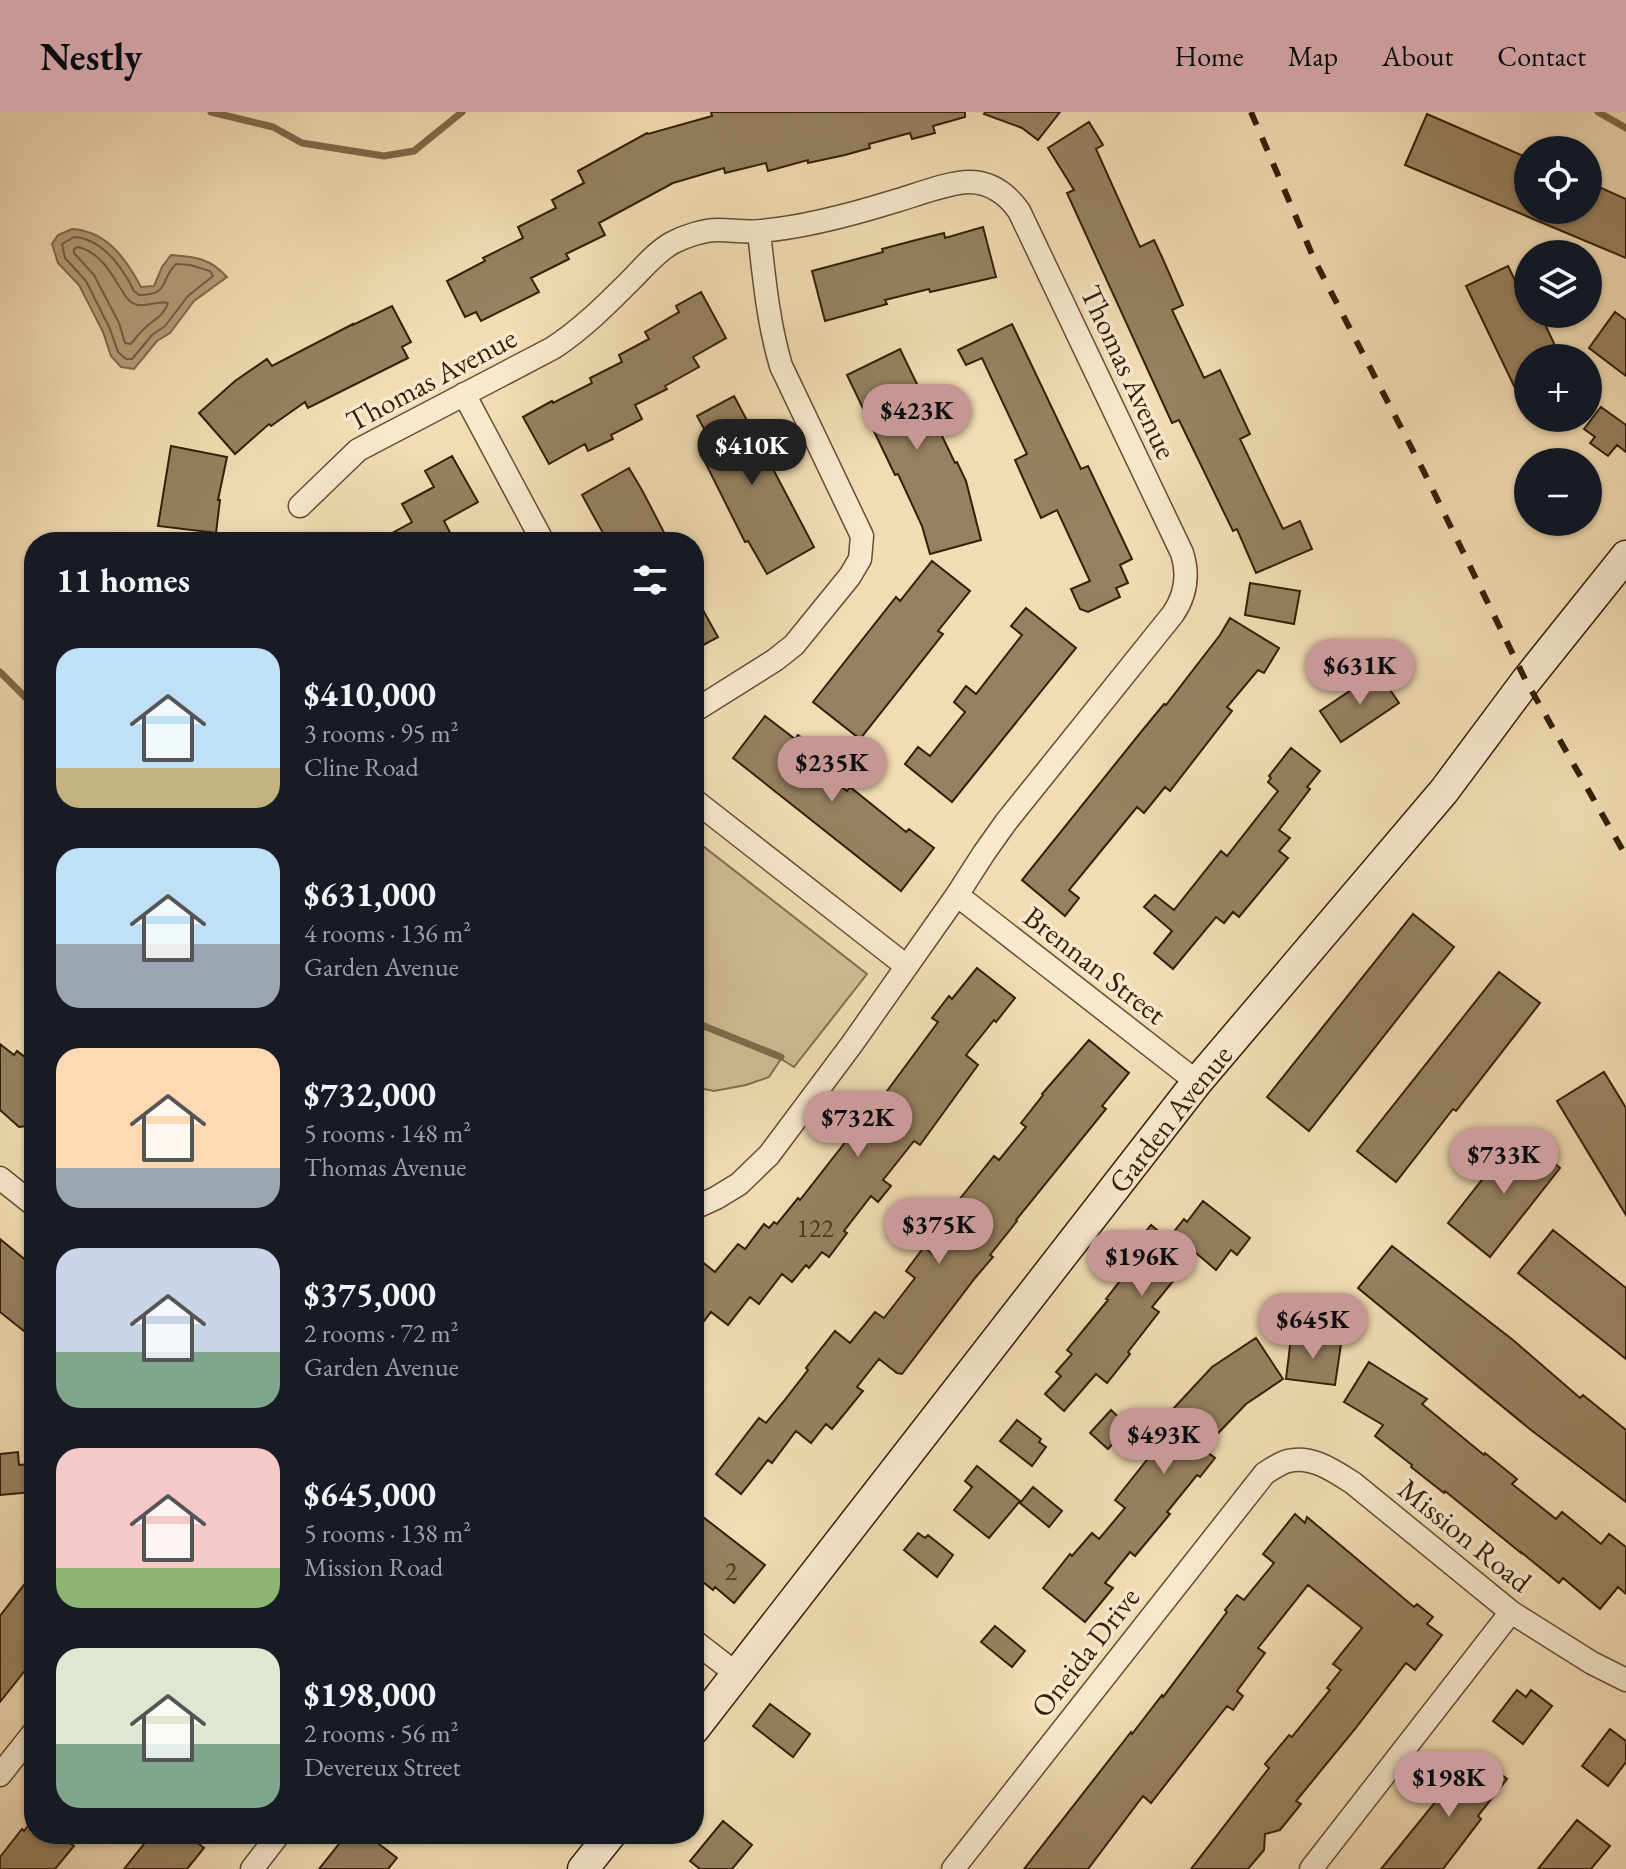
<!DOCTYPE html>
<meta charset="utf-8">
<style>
:root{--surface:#171b24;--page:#20242c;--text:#f1f3f6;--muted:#9ea1a6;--accent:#c59692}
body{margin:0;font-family:"EB Garamond",serif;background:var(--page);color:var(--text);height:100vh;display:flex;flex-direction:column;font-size:30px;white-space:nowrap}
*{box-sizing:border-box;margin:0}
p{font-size:26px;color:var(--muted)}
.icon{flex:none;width:44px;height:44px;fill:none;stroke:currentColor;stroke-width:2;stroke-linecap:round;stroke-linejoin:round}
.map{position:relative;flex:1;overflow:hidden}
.drawer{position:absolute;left:24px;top:420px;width:680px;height:1312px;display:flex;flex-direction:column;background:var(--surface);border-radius:32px;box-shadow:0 2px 6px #0004}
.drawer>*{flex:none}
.buttons{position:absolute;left:1514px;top:24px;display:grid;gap:16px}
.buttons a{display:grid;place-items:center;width:88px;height:88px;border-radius:50%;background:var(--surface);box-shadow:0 2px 6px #0004;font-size:40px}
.price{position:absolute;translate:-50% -68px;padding:0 18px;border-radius:28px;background:var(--accent);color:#111;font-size:26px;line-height:52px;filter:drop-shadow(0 2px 4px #0008)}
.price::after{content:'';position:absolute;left:50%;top:48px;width:24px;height:18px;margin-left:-12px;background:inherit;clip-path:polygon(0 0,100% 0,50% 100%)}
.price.active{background:#222;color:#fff}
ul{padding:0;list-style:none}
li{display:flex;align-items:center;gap:24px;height:200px;padding:0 32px}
li span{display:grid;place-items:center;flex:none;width:224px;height:160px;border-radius:24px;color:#555}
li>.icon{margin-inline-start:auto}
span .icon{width:96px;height:96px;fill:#fffc;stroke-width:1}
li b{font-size:34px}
h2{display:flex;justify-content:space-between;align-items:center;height:96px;padding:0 32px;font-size:34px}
header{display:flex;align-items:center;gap:48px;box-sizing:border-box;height:112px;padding:0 40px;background:var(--accent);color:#111}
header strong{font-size:38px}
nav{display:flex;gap:44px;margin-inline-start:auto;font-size:28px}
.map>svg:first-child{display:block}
.green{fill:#d2bc96;stroke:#846e4e;stroke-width:2}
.water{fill:#b29c79;stroke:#806a4b;stroke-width:2}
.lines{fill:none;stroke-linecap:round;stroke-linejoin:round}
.shore{stroke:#745e40;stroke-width:2}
.stream{stroke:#806a4b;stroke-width:7}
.building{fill:#978160;stroke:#351f07;stroke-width:2}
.street-casing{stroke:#644e32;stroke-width:25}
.secondary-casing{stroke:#351f07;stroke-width:33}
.street{stroke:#f7e8ce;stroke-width:22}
.secondary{stroke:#f7e8ce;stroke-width:30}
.rail{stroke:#351f07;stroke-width:6;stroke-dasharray:14 14;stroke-linecap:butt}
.labels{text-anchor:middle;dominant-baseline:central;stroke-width:7;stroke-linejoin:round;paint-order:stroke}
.number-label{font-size:26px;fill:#4e381d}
.street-label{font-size:30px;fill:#351f07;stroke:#f7e8ce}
</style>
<header>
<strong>Nestly</strong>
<nav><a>Home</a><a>Map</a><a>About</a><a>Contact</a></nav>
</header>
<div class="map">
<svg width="1626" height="1757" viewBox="0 0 1626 1757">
<rect width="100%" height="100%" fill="#f2dcb3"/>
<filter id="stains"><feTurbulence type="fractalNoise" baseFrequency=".0025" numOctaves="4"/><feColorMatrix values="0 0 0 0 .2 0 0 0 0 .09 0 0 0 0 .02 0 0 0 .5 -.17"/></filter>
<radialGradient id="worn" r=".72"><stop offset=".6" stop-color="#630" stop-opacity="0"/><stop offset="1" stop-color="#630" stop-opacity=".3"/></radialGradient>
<path class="green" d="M 694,727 L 867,862 L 794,955 L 781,947 L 769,965 L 746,973 L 714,979 L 694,975 Z"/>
<path class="water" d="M 72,117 C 107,119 126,147 141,175 L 154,174 L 162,155 L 171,143 C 196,145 210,146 227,165 L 194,189 L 170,221 L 157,229 L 134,257 L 121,255 L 111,244 L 103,220 L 79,173 L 58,151 L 52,132 L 58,123 Z"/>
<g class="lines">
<path class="shore" d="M 74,125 C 103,127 122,155 134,179 L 139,183 C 170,183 159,169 176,152 L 190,153 L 210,159 L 213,164 L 188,184 L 165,214 L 152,223 L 132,247 L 126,247 L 118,240 L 110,217 L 86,169 L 65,146 L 62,132 Z
M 78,135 C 98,140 109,157 119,174 C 123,179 125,186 131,190 C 142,198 157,188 168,191 C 164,204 154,207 145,216 C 139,221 135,227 131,232 L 125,231 L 119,211 L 94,163 L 74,141 L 74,137 Z"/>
<path class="stream" d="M 211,0 L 273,15 L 302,31 L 384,44 L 414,39 L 462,0
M 1598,0 L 1626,16
M 0,560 L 34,594
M 694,910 L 781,945"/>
</g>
<path class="building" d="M 711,0 L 965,0 L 965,5 L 933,14 L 935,21 L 912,27 L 910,21 L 869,32 L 870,36 L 845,43 L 808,51 L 808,48 L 768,59 L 766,51 L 725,61 L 724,56 L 673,71 L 599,111 L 605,123 L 566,142 L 569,147 L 531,166 L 539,180 L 481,209 L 476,200 L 465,205 L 447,169 L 485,149 L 483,146 L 523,126 L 518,115 L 556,96 L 552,88 L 584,71 L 578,59 L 647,21 L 648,22 L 712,4 Z
M 985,0 L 1060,0 L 1038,28 L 1022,16 L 984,2 Z
M 1427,2 L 1528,46 L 1528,98 L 1588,98 L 1588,70 L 1626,87 L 1626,146 L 1405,53 Z
M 1089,10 L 1103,33 L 1096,37 L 1140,135 L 1154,128 L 1162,145 L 1183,193 L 1172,198 L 1204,266 L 1220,258 L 1250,322 L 1240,327 L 1283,417 L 1300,409 L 1312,437 L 1256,461 L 1237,417 L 1233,419 L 1179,308 L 1172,311 L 1067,81 L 1074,78 L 1048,36 Z
M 983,115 L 996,165 L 930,180 L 929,177 L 885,188 L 887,192 L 825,209 L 812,159 L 883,140 L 882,137 L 916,128 L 944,121 L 945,126 Z
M 1508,154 L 1523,185 L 1528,182 L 1528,202 L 1540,202 L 1561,246 L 1528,246 L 1528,303 L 1466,174 Z
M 701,180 L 726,226 L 693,245 L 699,255 L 665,274 L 667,277 L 635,293 L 642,307 L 611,323 L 613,327 L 588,339 L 585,332 L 549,352 L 523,305 L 552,289 L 553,291 L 592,271 L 590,266 L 622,250 L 619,243 L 649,227 L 645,220 L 679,200 L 676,194 Z
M 392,194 L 411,230 L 402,235 L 408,246 L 308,296 L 305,290 L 271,314 L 269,312 L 235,342 L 199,301 L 235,269 L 267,247 L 272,254 L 353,212 L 353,213 Z
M 1615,200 L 1626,208 L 1626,264 L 1589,236 Z
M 1012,212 L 1081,357 L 1088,354 L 1132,447 L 1120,453 L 1128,471 L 1116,476 L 1120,485 L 1088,500 L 1080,497 L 1071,477 L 1090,469 L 1057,398 L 1041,406 L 1015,348 L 1027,342 L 982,246 L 966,253 L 958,238 Z
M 900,237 L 955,351 L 957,350 L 966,369 L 981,428 L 930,442 L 922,414 L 898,362 L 895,363 L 847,263 Z
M 734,284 L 751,316 L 754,314 L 765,337 L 763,338 L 814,435 L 767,462 L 748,429 L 745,430 L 701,342 L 714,335 L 697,304 Z
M 1601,295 L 1626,313 L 1626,340 L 1617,333 L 1608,344 L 1590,331 L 1595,325 L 1584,317 Z
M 171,334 L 227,345 L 218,388 L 220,388 L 216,421 L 158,414 Z
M 452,344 L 478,390 L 444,409 L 455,430 L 376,430 L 412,410 L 402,392 L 434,375 L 425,359 Z
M 629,356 L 643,380 L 669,430 L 608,430 L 582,383 Z
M 932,449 L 970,479 L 938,519 L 943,522 L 860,627 L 813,590 L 896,485 L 900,489 Z
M 1250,471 L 1300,479 L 1294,512 L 1245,503 Z
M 694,482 L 718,525 L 694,538 Z
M 1026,496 L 1076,536 L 952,690 L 905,652 L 918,635 L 930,644 L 965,600 L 954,590 L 966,574 L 976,582 L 1022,523 L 1011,514 Z
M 1230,506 L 1279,536 L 1264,561 L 1258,558 L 1227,595 L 1232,599 L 1170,679 L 1165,675 L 1144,701 L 1137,695 L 1069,778 L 1079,786 L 1065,804 L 1022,768 L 1141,620 L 1164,592 L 1166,593 L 1220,523 Z
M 1378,560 L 1399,591 L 1341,630 L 1320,599 Z
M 765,604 L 795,627 L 798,623 L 821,639 L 811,651 L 847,679 L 850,675 L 906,720 L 909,717 L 934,736 L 901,779 L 733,646 Z
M 1291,636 L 1320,659 L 1307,675 L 1310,677 L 1279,718 L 1290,726 L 1279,739 L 1288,746 L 1239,805 L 1233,800 L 1224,811 L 1216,805 L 1173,857 L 1154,841 L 1172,819 L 1144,795 L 1155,783 L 1174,798 L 1221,739 L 1227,744 L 1278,679 L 1268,670 L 1271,666 L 1269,664 Z
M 1413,802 L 1454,835 L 1309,1019 L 1267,985 Z
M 977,856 L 1015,886 L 996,910 L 994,908 L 966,943 L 978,953 L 920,1033 L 914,1029 L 883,1068 L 891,1074 L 878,1090 L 871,1084 L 844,1119 L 847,1121 L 829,1145 L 822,1140 L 809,1156 L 806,1153 L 792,1170 L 782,1162 L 759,1192 L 750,1185 L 728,1213 L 711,1200 L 694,1222 L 694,1158 L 701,1149 L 715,1160 L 738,1132 L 745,1137 L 764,1112 L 769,1116 L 774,1110 L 777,1112 L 798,1086 L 800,1088 L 847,1028 L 849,1029 L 870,1002 L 938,910 L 932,906 L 949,884 L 952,887 Z
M 1499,860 L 1540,891 L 1456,999 L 1453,997 L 1396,1070 L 1357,1039 Z
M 1089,928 L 1129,961 L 1102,994 L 1106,997 L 1016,1108 L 1017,1109 L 990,1143 L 993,1145 L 975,1166 L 902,1262 L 897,1261 L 879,1247 L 857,1275 L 863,1279 L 832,1317 L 826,1312 L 811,1331 L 796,1319 L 772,1351 L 768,1348 L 741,1382 L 716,1362 L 759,1306 L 766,1311 L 784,1289 L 808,1258 L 806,1256 L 835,1219 L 850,1231 L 875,1200 L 884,1206 L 915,1166 L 906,1159 L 924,1135 L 934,1143 L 966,1102 L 955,1093 L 994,1044 L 999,1048 L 1026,1015 L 1021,1011 L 1043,983 L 1042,982 Z
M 0,932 L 14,943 L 17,939 L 34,952 L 34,1004 L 26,1014 L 19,1015 L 0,998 Z
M 1604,960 L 1626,996 L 1626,1103 L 1557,989 Z
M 1518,1022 L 1560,1056 L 1490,1145 L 1448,1111 Z
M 1203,1089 L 1250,1126 L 1237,1143 L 1231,1138 L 1216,1158 L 1196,1141 L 1152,1195 L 1159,1200 L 1128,1240 L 1130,1242 L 1107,1271 L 1096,1262 L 1064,1299 L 1045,1282 L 1061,1264 L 1056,1260 L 1072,1242 L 1067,1238 L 1108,1188 L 1106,1187 L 1138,1146 L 1130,1140 L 1151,1113 L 1168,1127 L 1184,1107 L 1187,1110 Z
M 1553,1118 L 1626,1176 L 1626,1247 L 1518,1161 Z
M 0,1127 L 34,1155 L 34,1227 L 0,1200 Z
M 1392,1134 L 1513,1228 L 1580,1286 L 1583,1283 L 1626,1318 L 1626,1390 L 1531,1318 L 1358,1176 Z
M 1256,1226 L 1283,1267 L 1246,1292 L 1203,1337 L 1215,1346 L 1200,1365 L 1197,1363 L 1167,1400 L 1170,1402 L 1135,1444 L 1130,1440 L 1105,1471 L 1113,1476 L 1085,1510 L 1043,1476 L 1070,1442 L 1072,1444 L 1092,1421 L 1099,1427 L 1125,1396 L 1115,1388 L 1181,1305 L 1173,1297 L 1212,1255 Z
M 1291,1226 L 1341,1232 L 1335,1273 L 1286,1267 Z
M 1369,1250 L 1427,1287 L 1422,1292 L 1484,1343 L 1485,1341 L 1517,1367 L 1512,1372 L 1556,1407 L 1562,1400 L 1601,1432 L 1609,1422 L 1626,1435 L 1626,1482 L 1618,1475 L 1600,1497 L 1563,1466 L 1559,1471 L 1521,1440 L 1521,1441 L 1445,1379 L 1444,1381 L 1411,1355 L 1412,1353 L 1375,1324 L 1383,1313 L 1344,1290 Z
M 1111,1298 L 1128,1314 L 1108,1337 L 1090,1321 Z
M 1017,1308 L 1041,1327 L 1039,1330 L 1046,1335 L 1032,1354 L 1000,1329 Z
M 18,1340 L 19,1353 L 30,1352 L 32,1380 L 0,1383 L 0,1342 Z
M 977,1354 L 1020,1389 L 989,1426 L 954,1398 L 972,1375 L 965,1369 Z
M 1033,1375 L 1062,1399 L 1049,1415 L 1020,1391 Z
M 694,1398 L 765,1453 L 734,1491 L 715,1475 L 713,1478 L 694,1463 Z
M 1295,1402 L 1305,1411 L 1307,1405 L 1414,1495 L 1417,1492 L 1433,1505 L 1427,1512 L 1442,1523 L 1415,1558 L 1406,1551 L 1355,1617 L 1296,1689 L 1301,1692 L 1280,1718 L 1265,1722 L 1264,1738 L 1248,1757 L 1191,1757 L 1269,1656 L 1265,1652 L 1289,1623 L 1292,1625 L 1330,1578 L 1327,1576 L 1341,1558 L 1333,1552 L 1362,1516 L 1308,1473 L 1258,1536 L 1265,1541 L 1237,1579 L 1243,1584 L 1233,1598 L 1227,1594 L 1151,1691 L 1143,1684 L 1088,1757 L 1024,1757 L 1131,1620 L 1132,1622 L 1162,1583 L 1163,1585 L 1227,1500 L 1225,1498 L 1237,1483 L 1244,1488 L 1274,1451 L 1263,1442 Z
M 918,1421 L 925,1426 L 928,1423 L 953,1443 L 937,1465 L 904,1438 Z
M 34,1460 L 34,1561 L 27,1556 L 0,1590 L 0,1504 Z
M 995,1514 L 1025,1539 L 1012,1555 L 981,1530 Z
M 1517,1578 L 1526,1585 L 1531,1578 L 1552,1594 L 1523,1632 L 1493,1609 Z
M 770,1592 L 810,1622 L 793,1645 L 753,1614 Z
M 1610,1617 L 1626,1629 L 1626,1650 L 1608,1674 L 1582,1654 Z
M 1475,1641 L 1507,1667 L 1478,1704 L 1481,1707 L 1443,1757 L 1381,1757 Z
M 34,1706 L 34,1722 L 79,1722 L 71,1732 L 74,1734 L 55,1757 L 0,1757 L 0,1745 L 22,1717 L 24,1719 Z
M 1577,1708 L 1610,1734 L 1591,1757 L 1538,1757 Z
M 723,1709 L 752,1733 L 732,1757 L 700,1757 L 690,1749 Z
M 152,1722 L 186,1722 L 204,1736 L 187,1757 L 124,1757 Z
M 347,1722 L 366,1722 L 397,1746 L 388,1757 L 319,1757 Z"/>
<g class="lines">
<defs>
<path id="street" d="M 464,282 L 543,430
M 300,394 L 358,338 L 553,236 C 582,217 606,193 631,168 C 644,155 656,140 672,131 C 685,124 704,118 718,118 C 732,118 747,121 761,119 C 805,115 850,103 892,90 C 914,84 948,70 969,70 C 991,70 1007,82 1019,99 L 1182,441 C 1189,463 1186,483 1173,502 L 1006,710 L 984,741 L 957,783 L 852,932 L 769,1043 L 739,1072 L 716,1086 L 694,1096
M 694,599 L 775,548 L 794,533 L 850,464 L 860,447 L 862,424 L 781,254 C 768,210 764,165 759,120
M 694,688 L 905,853
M 957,783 L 1197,970
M 0,1066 L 34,1093
M 694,1529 L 738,1563
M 0,1663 L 34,1620
M 252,1757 L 279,1722
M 953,1757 L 1265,1361 C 1272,1357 1280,1351 1288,1349 C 1312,1343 1334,1359 1353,1371 L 1511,1500 L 1592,1551 L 1626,1568
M 1311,1757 L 1511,1500"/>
<g id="secondary">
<path id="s1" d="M 694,1617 L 1197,970 L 1444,679 L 1526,569 L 1626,444"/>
<path d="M 583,1757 L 611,1722"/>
</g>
</defs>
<use href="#street" class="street-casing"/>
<use href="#secondary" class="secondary-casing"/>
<use href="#street" class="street"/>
<use href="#secondary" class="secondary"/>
<path class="rail" d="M 1251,0 L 1314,147 L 1424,360 L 1526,569 L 1626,744"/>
</g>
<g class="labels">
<g class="number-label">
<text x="815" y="1116">122</text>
<text x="731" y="1459">2</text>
</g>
<g class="street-label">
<text transform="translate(1129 260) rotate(65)">Thomas Avenue</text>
<text transform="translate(431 267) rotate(-28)">Thomas Avenue</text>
<text transform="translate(1095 853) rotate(38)">Brennan Street</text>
<text stroke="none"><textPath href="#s1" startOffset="774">Garden Avenue</textPath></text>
<text transform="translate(1465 1423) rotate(39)">Mission Road</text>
<text transform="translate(1085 1540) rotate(-52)">Oneida Drive</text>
</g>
</g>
<rect width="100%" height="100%" filter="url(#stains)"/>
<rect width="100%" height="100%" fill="url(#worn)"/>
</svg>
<div class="buttons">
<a><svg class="icon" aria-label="locate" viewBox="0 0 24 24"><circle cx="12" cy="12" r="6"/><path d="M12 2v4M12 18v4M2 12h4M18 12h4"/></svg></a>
<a><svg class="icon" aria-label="layers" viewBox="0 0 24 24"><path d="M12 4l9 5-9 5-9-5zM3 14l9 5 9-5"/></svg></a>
<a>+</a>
<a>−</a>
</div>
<b class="price" style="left:917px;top:340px">$423K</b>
<b class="price active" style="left:752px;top:375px">$410K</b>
<b class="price" style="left:1360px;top:595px">$631K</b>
<b class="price" style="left:832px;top:692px">$235K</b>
<b class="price" style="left:858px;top:1047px">$732K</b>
<b class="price" style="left:1504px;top:1084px">$733K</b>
<b class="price" style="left:939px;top:1154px">$375K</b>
<b class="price" style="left:1142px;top:1186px">$196K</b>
<b class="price" style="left:1313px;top:1249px">$645K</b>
<b class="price" style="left:1164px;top:1364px">$493K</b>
<b class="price" style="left:1449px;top:1707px">$198K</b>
<section class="drawer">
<h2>11 homes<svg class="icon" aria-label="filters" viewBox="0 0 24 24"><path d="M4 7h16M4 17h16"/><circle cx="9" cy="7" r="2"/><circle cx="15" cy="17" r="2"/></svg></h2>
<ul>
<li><span style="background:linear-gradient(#bfe0f5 75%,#c2b280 0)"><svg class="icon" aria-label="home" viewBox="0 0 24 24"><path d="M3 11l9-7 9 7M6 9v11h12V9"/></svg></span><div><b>$410,000</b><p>3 rooms · 95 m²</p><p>Cline Road</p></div></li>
<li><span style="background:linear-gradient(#bfe0f5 60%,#9aa5b1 0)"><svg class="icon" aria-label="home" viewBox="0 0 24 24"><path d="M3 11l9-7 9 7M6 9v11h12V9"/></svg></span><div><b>$631,000</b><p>4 rooms · 136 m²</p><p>Garden Avenue</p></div></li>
<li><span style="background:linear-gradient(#ffd9b3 75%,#9aa5b1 0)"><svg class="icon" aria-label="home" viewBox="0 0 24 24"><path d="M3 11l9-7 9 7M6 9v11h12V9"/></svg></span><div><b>$732,000</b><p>5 rooms · 148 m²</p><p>Thomas Avenue</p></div></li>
<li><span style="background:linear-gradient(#c9d6e8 65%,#7fa58c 0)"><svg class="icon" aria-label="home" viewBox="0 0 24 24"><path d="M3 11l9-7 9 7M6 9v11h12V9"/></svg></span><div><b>$375,000</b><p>2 rooms · 72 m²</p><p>Garden Avenue</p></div></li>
<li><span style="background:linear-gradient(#f6c9c9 75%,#8fb573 0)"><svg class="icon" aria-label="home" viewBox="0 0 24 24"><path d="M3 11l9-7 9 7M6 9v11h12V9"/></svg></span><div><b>$645,000</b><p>5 rooms · 138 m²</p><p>Mission Road</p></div></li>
<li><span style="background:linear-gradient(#dfe7d0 60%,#7fa58c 0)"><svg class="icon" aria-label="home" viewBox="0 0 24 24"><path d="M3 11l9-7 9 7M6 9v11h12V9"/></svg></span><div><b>$198,000</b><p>2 rooms · 56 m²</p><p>Devereux Street</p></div></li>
</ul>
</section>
</div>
